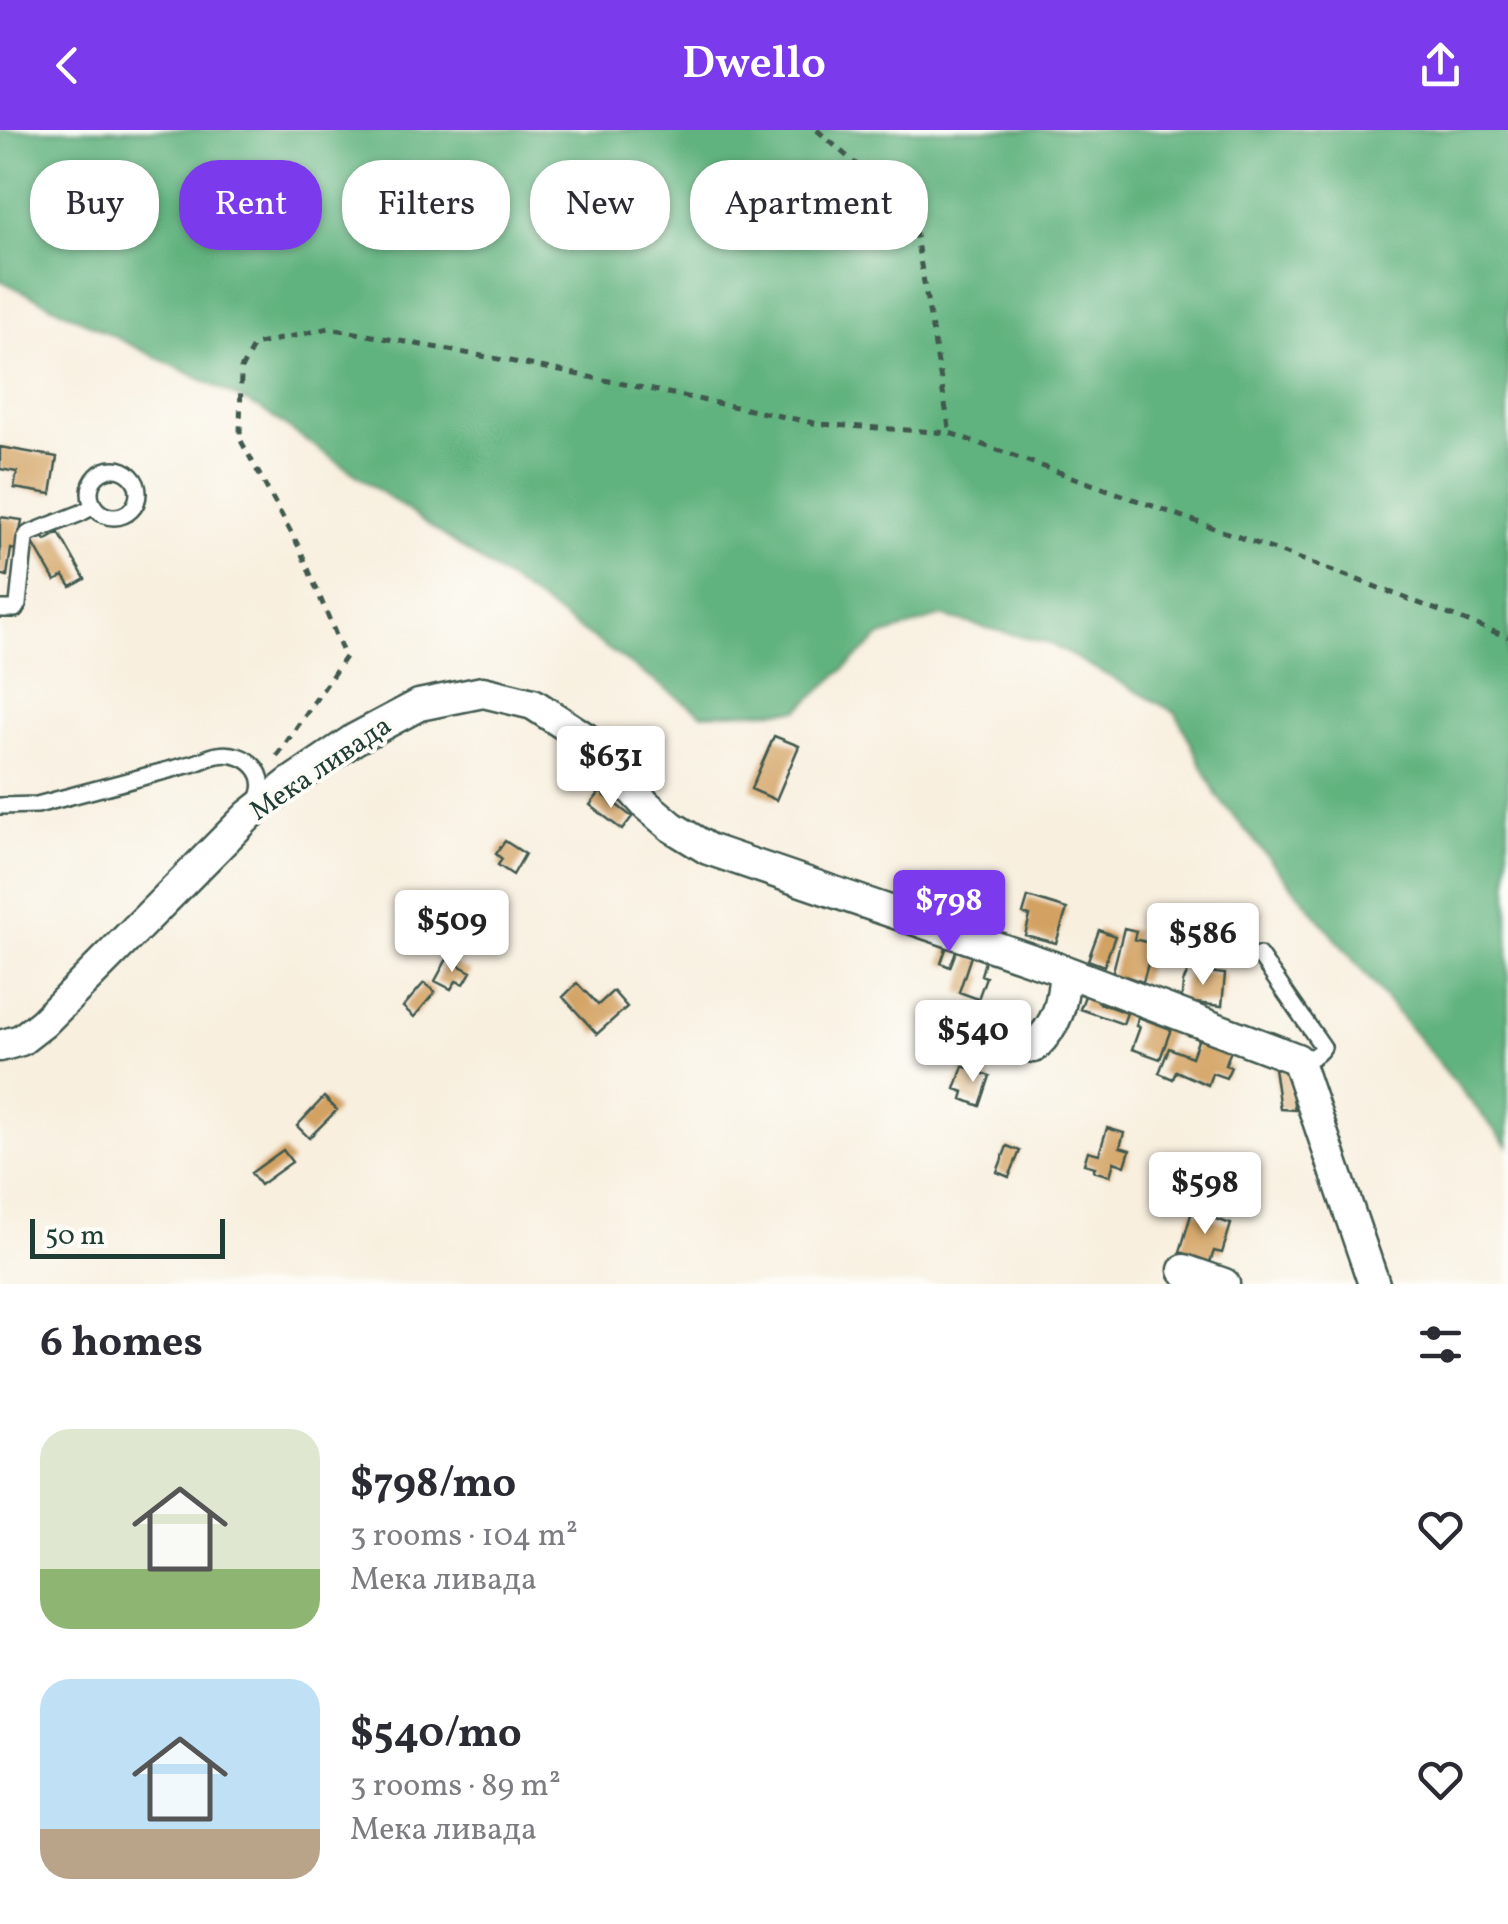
<!DOCTYPE html>
<meta charset="utf-8">
<style>
:root{--surface:#fff;--page:#f7f7f7;--text:#2b2b33;--muted:#7c7c81;--accent:#7c3aed}
body{margin:0;font-family:Vollkorn,serif;background:var(--page);color:var(--text);height:100vh;display:flex;flex-direction:column;font-size:38px;white-space:nowrap}
*{box-sizing:border-box;margin:0}
p{font-size:32px;color:var(--muted)}
.icon{flex:none;width:55px;height:55px;fill:none;stroke:currentColor;stroke-width:2;stroke-linecap:round;stroke-linejoin:round}
.map{position:relative;height:1154px;overflow:hidden}
.drawer{display:flex;flex-direction:column;background:var(--surface);flex:1}
.drawer>*{flex:none}
.banner{position:absolute;left:30px;top:30px;width:1000px;height:90px;display:flex;gap:20px}
.scale{position:absolute;left:30px;bottom:25px;width:195px;box-sizing:border-box;padding-left:10px;border:5px solid #1f3d34;border-top:0;font-size:28px;line-height:35px;white-space:nowrap;color:#1f3d34;-webkit-text-stroke:8px #fdfcf7;paint-order:stroke}
.price{position:absolute;translate:-50% -85px;padding:0 22px;border-radius:10px;background:#fff;color:#222;font-size:32px;line-height:65px;filter:drop-shadow(0 2px 5px #0008)}
.price::after{content:'';position:absolute;left:50%;top:60px;width:30px;height:22px;margin-left:-15px;background:inherit;clip-path:polygon(0 0,100% 0,50% 100%)}
.price.active{background:var(--accent);color:#fff}
ul{padding:0;list-style:none}
li{display:flex;align-items:center;gap:30px;height:250px;padding:0 40px}
li span{display:grid;place-items:center;flex:none;width:280px;height:200px;border-radius:30px;color:#555}
li>.icon{margin-inline-start:auto}
span .icon{width:120px;height:120px;fill:#fffc;stroke-width:1}
li b{font-size:42px}
h2{display:flex;justify-content:space-between;align-items:center;height:120px;padding:0 40px;font-size:42px}
.chip{padding:0 35px;border-radius:40px;background:var(--surface);box-shadow:0 2px 8px #0004;font-size:35px;line-height:90px}
.chip.active{background:var(--accent);color:#fff}
header{display:flex;justify-content:space-between;align-items:center;height:130px;padding:0 40px;background:var(--accent);color:#fff;font-size:45px;font-weight:600}
.map>svg:first-child{display:block}
.forest{fill:#60b27e;stroke:#407859;stroke-width:2.5}
.building{fill:#d3a262}
.lines{fill:none;stroke-linecap:round;stroke-linejoin:round}
.service-casing{stroke:#40584e;stroke-width:20}
.minor-casing{stroke:#40584e;stroke-width:35}
.path{stroke:#40584e;stroke-width:5;stroke-dasharray:8 8;stroke-linecap:butt}
.service{stroke:#fff;stroke-width:15}
.minor{stroke:#fff;stroke-width:30}
.labels{text-anchor:middle;dominant-baseline:central;stroke-width:8;stroke-linejoin:round;paint-order:stroke}
.street-label{font-size:28px;fill:#1f3d34;stroke:#fdfcf7}
</style>
<header><svg class="icon" aria-label="back" viewBox="0 0 24 24"><path d="M15 5l-7 7 7 7"/></svg>Dwello<svg class="icon" aria-label="share" viewBox="0 0 24 24"><path d="M12 15V3M7 8l5-5 5 5M5 13v7h14v-7"/></svg></header>
<div class="map">
<svg width="1508" height="1154" viewBox="0 0 1508 1154">
<rect width="100%" height="100%" fill="#fdfcf7"/>
<filter id="ink" filterUnits="userSpaceOnUse"><feTurbulence type="fractalNoise" baseFrequency=".01" numOctaves="2"/><feDisplacementMap in="SourceGraphic" scale="20" xChannelSelector="R" yChannelSelector="G"/><feConvolveMatrix kernelMatrix="1 2 1 2 8 2 1 2 1" color-interpolation-filters="sRGB"/></filter>
<filter id="wash" filterUnits="userSpaceOnUse"><feTurbulence type="fractalNoise" baseFrequency=".0048" numOctaves="4" result="noise"/><feDisplacementMap in="SourceGraphic" scale="40" xChannelSelector="R" yChannelSelector="G"/><feGaussianBlur stdDeviation="2.25" result="paint"/><feColorMatrix in="noise" values="0 0 0 0 0 0 0 0 0 0 0 0 0 0 0 0 0 1.4 0 .05"/><feComposite in="paint" operator="in"/></filter>
<g filter="url(#wash)">
<rect width="100%" height="100%" fill="#f8efde"/>
<path class="forest" d="M 0,0 L 1508,0 L 1508,1016 L 1217,666 L 1176,583 L 1050,514 L 941,486 L 881,506 L 798,580 L 702,584 L 261,279 L 0,150 Z"/>
<g id="blocks">
<path class="building" d="M 0,317 L 57,327 L 51,364 L 14,358 L 17,342 L 0,339 Z
M 0,387 L 22,390 L 17,420 L 11,419 L 7,446 L 0,444 Z
M 59,403 L 85,449 L 71,457 L 64,446 L 55,451 L 32,411 L 42,406 L 45,411 Z
M 774,606 L 799,616 L 776,670 L 751,659 Z
M 600,662 L 632,687 L 622,700 L 590,675 Z
M 505,711 L 525,724 L 513,745 L 498,735 L 502,729 L 496,724 Z
M 946,755 L 958,759 L 946,790 L 919,781 L 923,769 L 938,775 Z
M 1028,767 L 1067,779 L 1056,813 L 1025,805 L 1030,786 L 1023,784 Z
M 1124,798 L 1136,801 L 1134,809 L 1161,816 L 1156,832 L 1149,830 L 1143,852 L 1125,846 L 1123,854 L 1111,849 Z
M 1099,800 L 1115,806 L 1104,836 L 1088,830 Z
M 948,813 L 958,816 L 950,837 L 941,833 Z
M 971,826 L 985,831 L 981,845 L 986,847 L 978,869 L 959,862 Z
M 447,829 L 471,842 L 464,854 L 456,851 L 451,859 L 435,851 Z
M 1192,831 L 1197,833 L 1198,841 L 1225,844 L 1222,876 L 1194,873 L 1194,876 L 1181,876 L 1183,853 Z
M 424,853 L 435,862 L 414,887 L 403,877 Z
M 577,853 L 598,875 L 613,861 L 627,877 L 597,904 L 563,867 Z
M 1088,858 L 1102,863 L 1099,873 L 1127,883 L 1123,894 L 1080,879 Z
M 1138,887 L 1171,899 L 1160,929 L 1132,919 L 1140,897 L 1136,896 Z
M 1199,908 L 1231,921 L 1225,935 L 1231,937 L 1226,948 L 1212,943 L 1208,955 L 1176,941 L 1173,949 L 1159,943 L 1169,918 L 1192,927 Z
M 1287,930 L 1295,980 L 1280,979 L 1273,931 Z
M 963,936 L 990,946 L 980,976 L 962,969 L 964,962 L 955,959 Z
M 324,967 L 337,980 L 309,1008 L 297,996 Z
M 1107,998 L 1124,1003 L 1120,1017 L 1130,1020 L 1125,1036 L 1114,1032 L 1110,1046 L 1093,1041 L 1095,1037 L 1084,1034 L 1088,1021 L 1099,1024 Z
M 1007,1016 L 1020,1021 L 1009,1047 L 997,1042 Z
M 283,1020 L 292,1032 L 260,1055 L 251,1043 Z
M 1192,1081 L 1231,1094 L 1222,1123 L 1214,1121 L 1210,1132 L 1180,1122 Z"/>
</g>
</g>
<g filter="url(#ink)">
<use href="#blocks" fill-opacity="0" stroke="#40584e" stroke-width="2.5"/>
<g class="lines">
<defs>
<path id="service" d="M90 363a24 24 0 1 1 48 0a24 24 0 1 1-48 0Z
M 0,479 L 15,479 L 18,474 L 25,409 L 28,404 L 81,383 L 94,376
M 0,676 L 37,675 L 195,633 C 202,631 210,626 218,625 C 247,620 273,645 256,673
M 1259,825 L 1323,917 C 1316,927 1309,929 1297,929"/>
<path id="minor" d="M 988,908 L 1034,917 C 1059,892 1062,875 1065,841
M 0,916 L 21,910 L 43,893 L 249,685 L 290,653 L 355,609 L 419,575 L 483,562 L 533,574 L 585,608 L 646,675 L 672,697 L 708,719 L 1065,841 L 1297,929 L 1374,1154
M 1184,1140 L 1224,1154"/>
</defs>
<use href="#service" class="service-casing"/>
<use href="#minor" class="minor-casing"/>
<path class="path" d="M 817,0 L 912,83 L 950,303
M 277,626 L 345,527 L 299,417 L 240,309 L 241,239 L 254,215 L 329,198 L 531,235 L 819,294 L 950,303 L 1350,447 L 1508,507"/>
<use href="#service" class="service"/>
<use href="#minor" class="minor"/>
</g>
</g>
<g class="labels">
<g class="street-label">
<text transform="translate(321 639) rotate(-34)">Мека ливада</text>
</g>
</g>
</svg>
<div class="scale">50 m</div>
<b class="price" style="left:611px;top:681px">$631</b>
<b class="price active" style="left:949px;top:825px">$798</b>
<b class="price" style="left:452px;top:845px">$509</b>
<b class="price" style="left:1203px;top:858px">$586</b>
<b class="price" style="left:973px;top:955px">$540</b>
<b class="price" style="left:1205px;top:1107px">$598</b>
<div class="banner">
<a class="chip">Buy</a>
<a class="chip active">Rent</a>
<a class="chip">Filters</a>
<a class="chip">New</a>
<a class="chip">Apartment</a>
</div>
</div>
<section class="drawer">
<h2>6 homes<svg class="icon" aria-label="filters" viewBox="0 0 24 24"><path d="M4 7h16M4 17h16"/><circle cx="9" cy="7" r="2"/><circle cx="15" cy="17" r="2"/></svg></h2>
<ul>
<li><span style="background:linear-gradient(#dfe7d0 70%,#8fb573 0)"><svg class="icon" aria-label="home" viewBox="0 0 24 24"><path d="M3 11l9-7 9 7M6 9v11h12V9"/></svg></span><div><b>$798/mo</b><p>3 rooms · 104 m²</p><p>Мека ливада</p></div><svg class="icon" aria-label="heart" viewBox="0 0 24 24"><path d="M12 20l-8-8c-3-5 5-10 8-4 3-6 11-1 8 4z"/></svg></li>
<li><span style="background:linear-gradient(#bfe0f5 75%,#b9a48a 0)"><svg class="icon" aria-label="home" viewBox="0 0 24 24"><path d="M3 11l9-7 9 7M6 9v11h12V9"/></svg></span><div><b>$540/mo</b><p>3 rooms · 89 m²</p><p>Мека ливада</p></div><svg class="icon" aria-label="heart" viewBox="0 0 24 24"><path d="M12 20l-8-8c-3-5 5-10 8-4 3-6 11-1 8 4z"/></svg></li>
</ul>
</section>
